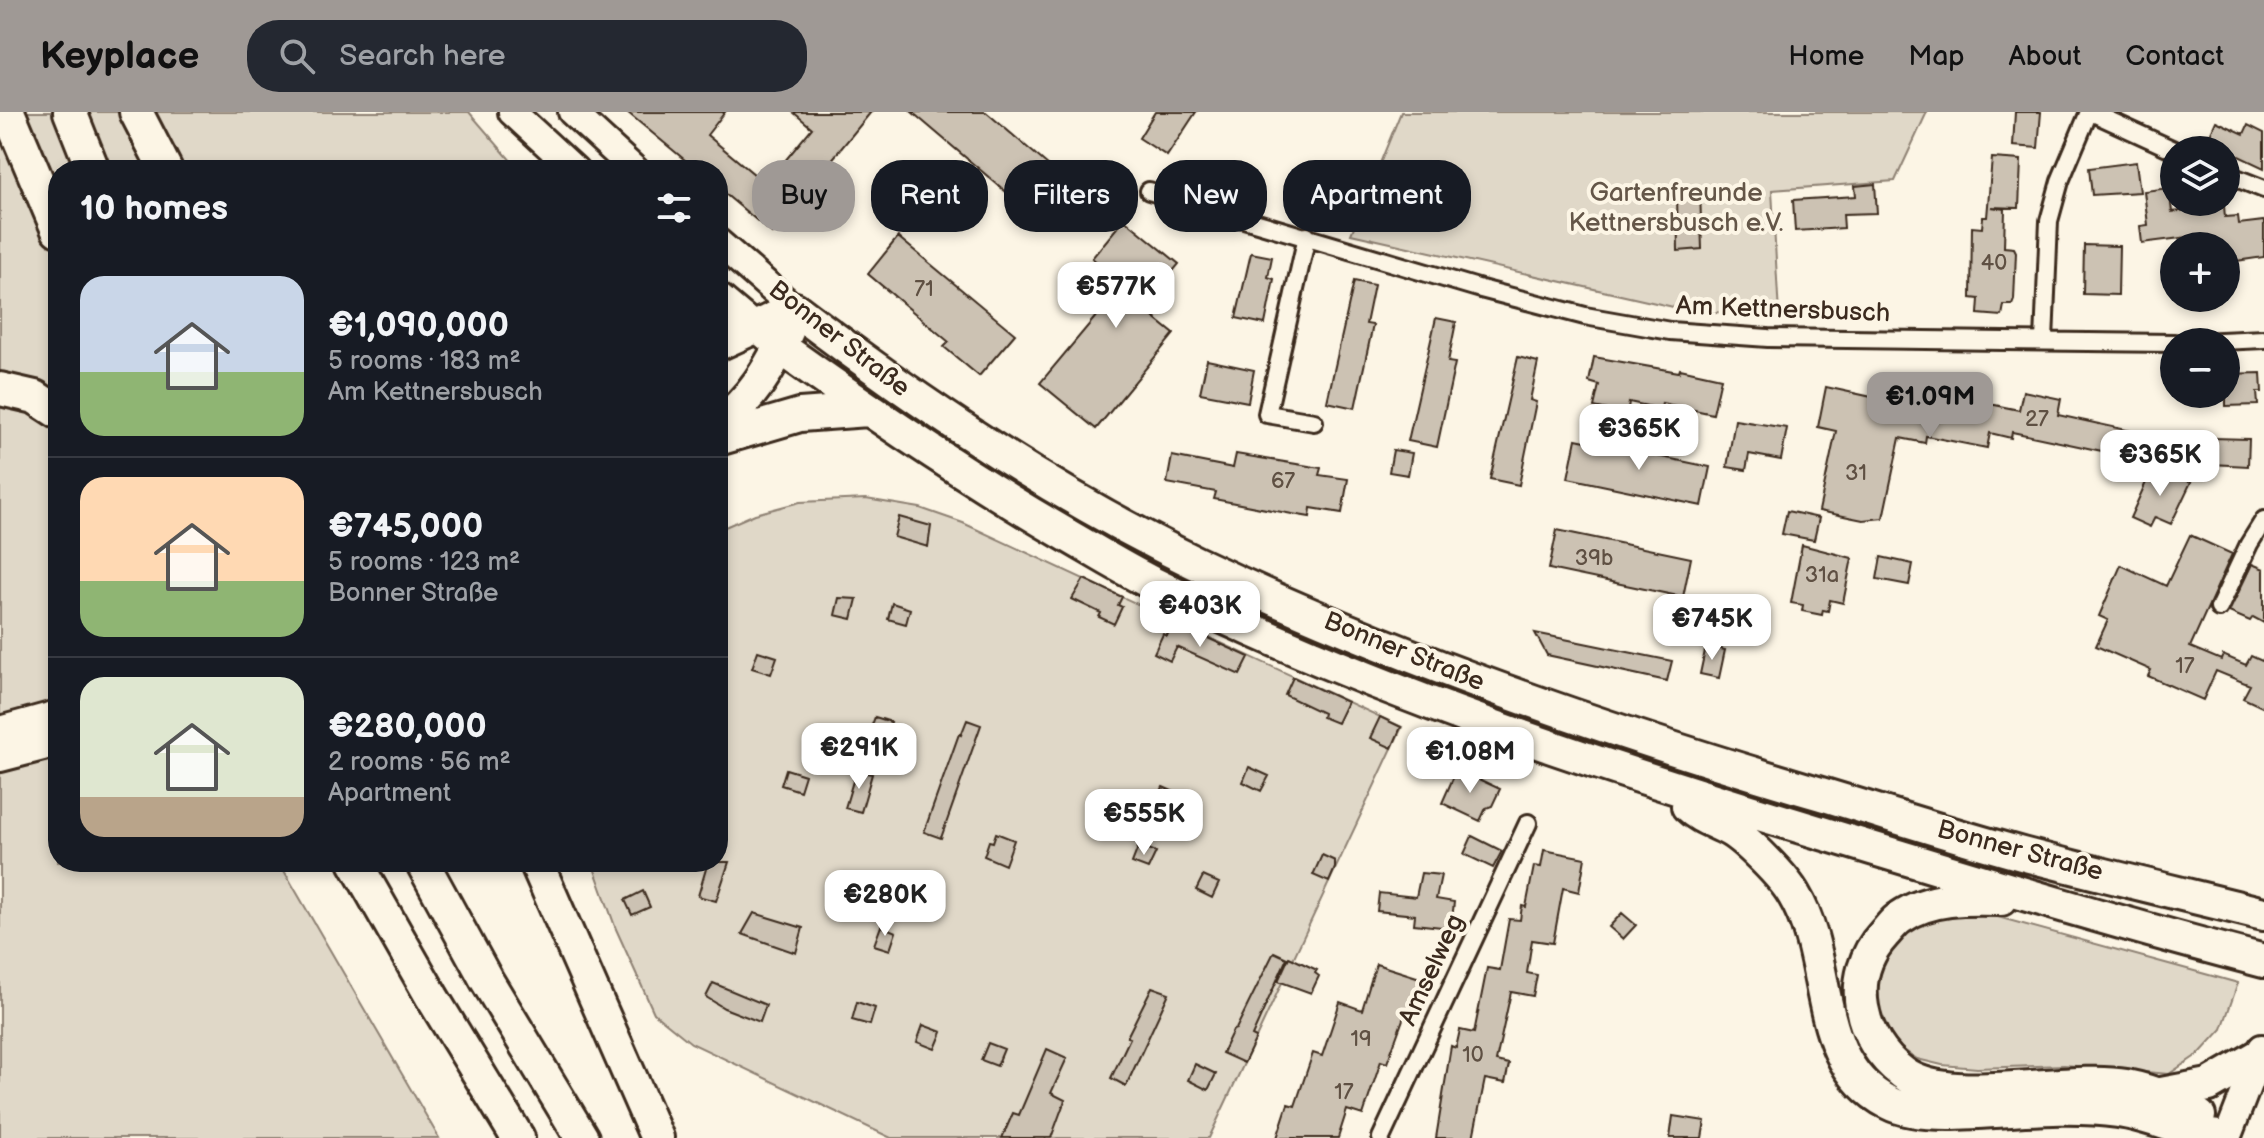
<!DOCTYPE html>
<meta charset="utf-8">
<style>
:root{--surface:#171b24;--page:#242831;--text:#f1f3f6;--muted:#9ea1a6;--line:#363941;--accent:#9f9995}
body{margin:0;font-family:"Balsamiq Sans",sans-serif;background:var(--page);color:var(--text);height:100vh;display:flex;flex-direction:column;font-size:30px;white-space:nowrap}
*{box-sizing:border-box;margin:0}
p{font-size:26px;color:var(--muted)}
.icon{flex:none;width:44px;height:44px;fill:none;stroke:currentColor;stroke-width:2;stroke-linecap:round;stroke-linejoin:round}
.map{position:relative;flex:1;overflow:hidden}
.details{position:absolute;left:48px;top:48px;width:680px;height:712px;display:flex;flex-direction:column;background:var(--surface);border-radius:32px;box-shadow:0 4px 12px #0003}
.details>*{flex:none}
.top-card{position:absolute;left:752px;top:48px;width:760px;height:72px;display:flex;gap:16px}
.fabs{position:absolute;left:2160px;top:24px;display:grid;gap:16px}
.fabs a{display:grid;place-items:center;width:80px;height:80px;border-radius:50%;background:var(--surface);box-shadow:0 4px 12px #0003;font-size:40px}
.price{position:absolute;translate:-50% -68px;padding:0 18px;border-radius:16px;background:#fff;color:#222;font-size:26px;line-height:52px;filter:drop-shadow(0 2px 4px #0008)}
.price::after{content:'';position:absolute;left:50%;top:48px;width:24px;height:18px;margin-left:-12px;background:inherit;clip-path:polygon(0 0,100% 0,50% 100%)}
.price.on{background:var(--accent);color:#111}
ul{padding:0;list-style:none}
li{display:flex;align-items:center;gap:24px;height:200px;padding:0 32px}
li+li{border-top:2px solid var(--line)}
li span{display:grid;place-items:center;flex:none;width:224px;height:160px;border-radius:24px;color:#555}
li>.icon{margin-inline-start:auto}
span .icon{width:96px;height:96px;fill:#fffc;stroke-width:1}
li b{font-size:34px}
h2{display:flex;justify-content:space-between;align-items:center;height:96px;padding:0 32px;font-size:34px}
.chip{padding:0 28px;border-radius:32px;background:var(--surface);box-shadow:0 4px 12px #0003;font-size:28px;line-height:72px}
.chip.on{background:var(--accent);color:#111}
header{display:flex;align-items:center;gap:48px;box-sizing:border-box;height:112px;padding:0 40px;background:var(--accent);color:#111}
header strong{font-size:38px}
nav{display:flex;gap:44px;margin-inline-start:auto;font-size:28px}
.search{width:560px;height:72px;background:var(--page);display:flex;align-items:center;gap:20px;box-sizing:border-box;padding:0 28px;border-radius:32px;color:var(--muted);font-size:30px}
.map>svg:first-child{display:block}
.green{fill:#e0d8c8;stroke:#8e8173;stroke-width:2}
.building{fill:#ccc2b3;stroke:#3b2a1e;stroke-width:2}
.lines{fill:none;stroke-linecap:round;stroke-linejoin:round}
.street-casing{stroke:#3b2a1e;stroke-width:22}
.primary-casing{stroke:#3b2a1e;stroke-width:32}
.highway-casing{stroke:#3b2a1e;stroke-width:38}
.street{stroke:#fcf5e5;stroke-width:16}
.primary{stroke:#fcf5e5;stroke-width:26}
.highway{stroke:#fcf5e5;stroke-width:32}
.labels{text-anchor:middle;dominant-baseline:central;stroke-width:8;stroke-linejoin:round;paint-order:stroke}
.number-label{font-size:22px;fill:#5f5043}
.park-label{font-size:26px;fill:#645648;stroke:#fcf5e5}
.street-label{font-size:26px;fill:#3b2a1e;stroke:#fcf5e5}
</style>
<header>
<strong>Keyplace</strong>
<div class="search"><svg class="icon" aria-label="search" viewBox="0 0 24 24"><circle cx="10" cy="10" r="6"/><path d="M15 15l6 6"/></svg>Search here</div>
<nav><a>Home</a><a>Map</a><a>About</a><a>Contact</a></nav>
</header>
<div class="map">
<svg width="2264" height="1026" viewBox="0 0 2264 1026">
<rect width="100%" height="100%" fill="#fcf5e5"/>
<filter id="ink" filterUnits="userSpaceOnUse"><feTurbulence type="fractalNoise" baseFrequency=".0125" numOctaves="2"/><feDisplacementMap in="SourceGraphic" scale="16" xChannelSelector="R" yChannelSelector="G"/><feConvolveMatrix kernelMatrix="1 2 1 2 8 2 1 2 1" color-interpolation-filters="sRGB"/></filter>
<g filter="url(#ink)">
<path class="green" d="M 0,0 L 469,0 L 519,58 L 58,58 L 58,750 L 279,750 L 439,1026 L 0,1026 Z
M 1401,0 L 1927,0 L 1895,69 L 1772,78 L 1779,203 L 1691,199 L 1351,122 Z
M 866,387 L 920,396 L 963,411 L 1402,615 L 1209,1026 L 891,1026 L 691,931 L 654,901 L 616,817 L 592,750 L 718,750 L 718,418 L 755,402 L 800,390 Z
M 1965,796 L 2238,871 L 2222,917 L 2200,941 L 2169,962 L 2064,953 L 1977,956 L 1942,953 L 1917,947 L 1898,934 L 1882,913 L 1877,889 L 1877,865 L 1886,840 L 1915,809 Z"/>
<path class="building" d="M 627,0 L 725,0 L 707,23 L 766,72 L 812,16 L 793,0 L 871,0 L 772,121 L 718,76 L 718,58 L 697,58 Z
M 912,0 L 986,0 L 1069,71 L 1038,107 Z
M 1155,0 L 1196,0 L 1167,44 L 1139,26 Z
M 2015,0 L 2041,0 L 2038,36 L 2013,34 Z
M 2216,9 L 2244,22 L 2248,13 L 2264,21 L 2264,56 L 2226,38 L 2203,38 Z
M 1992,46 L 2021,48 L 2019,96 L 1991,95 L 2005,97 L 2004,135 L 2014,136 L 2016,140 L 2014,188 L 2012,193 L 2004,193 L 2002,204 L 1978,202 L 1979,187 L 1971,186 L 1972,115 L 1982,116 L 1983,105 L 1987,105 Z
M 2136,50 L 2140,80 L 2092,83 L 2089,56 Z
M 1875,72 L 1877,101 L 1843,102 L 1844,116 L 1795,119 L 1793,88 L 1856,84 L 1855,74 Z
M 2169,76 L 2172,100 L 2224,94 L 2225,105 L 2238,104 L 2239,112 L 2264,109 L 2264,145 L 2229,150 L 2226,134 L 2203,134 L 2202,126 L 2197,127 L 2197,124 L 2142,131 L 2140,114 L 2148,113 L 2144,79 Z
M 1677,79 L 1700,79 L 1702,137 L 1678,139 Z
M 1124,107 L 1179,152 L 1142,196 L 1174,222 L 1096,317 L 1040,271 L 1123,172 L 1092,146 Z
M 898,125 L 1015,222 L 979,264 L 944,235 L 949,230 L 868,162 Z
M 2084,133 L 2119,134 L 2118,183 L 2083,182 Z
M 1251,141 L 1272,145 L 1268,165 L 1274,167 L 1265,212 L 1236,206 Z
M 1354,169 L 1374,173 L 1366,212 L 1373,213 L 1355,296 L 1327,290 Z
M 1436,206 L 1456,210 L 1448,250 L 1455,251 L 1437,335 L 1408,329 Z
M 1518,245 L 1538,250 L 1530,288 L 1536,290 L 1519,373 L 1490,367 Z
M 1594,245 L 1679,260 L 1680,257 L 1721,266 L 1713,302 L 1662,291 L 1661,297 L 1629,290 L 1627,302 L 1594,295 L 1599,273 L 1589,270 Z
M 1207,248 L 1254,258 L 1248,290 L 1200,281 Z
M 2261,261 L 2262,280 L 2257,280 L 2258,293 L 2226,294 L 2226,262 Z
M 1826,275 L 1945,301 L 1947,289 L 1984,296 L 1985,291 L 2019,298 L 2023,279 L 2061,287 L 2058,303 L 2131,319 L 2127,338 L 2117,336 L 2116,342 L 2012,320 L 2011,326 L 1990,321 L 1987,336 L 1926,324 L 1925,331 L 1900,326 L 1883,406 L 1863,408 L 1819,399 L 1836,319 L 1818,315 Z
M 1735,308 L 1787,316 L 1781,348 L 1749,342 L 1746,358 L 1727,355 Z
M 2212,326 L 2249,327 L 2248,354 L 2211,352 Z
M 1576,327 L 1710,355 L 1702,394 L 1568,366 Z
M 1393,338 L 1412,341 L 1408,363 L 1389,360 Z
M 1236,342 L 1321,356 L 1319,363 L 1348,367 L 1342,401 L 1311,396 L 1310,405 L 1292,402 L 1214,387 L 1216,380 L 1167,371 L 1172,344 L 1233,356 Z
M 2152,357 L 2173,362 L 2191,370 L 2171,412 L 2155,405 L 2150,415 L 2130,406 Z
M 1787,399 L 1819,406 L 1814,428 L 1782,422 Z
M 899,405 L 931,414 L 928,435 L 894,425 Z
M 1557,418 L 1691,446 L 1683,485 L 1549,457 Z
M 2190,423 L 2232,442 L 2190,535 L 2221,548 L 2223,543 L 2246,553 L 2251,544 L 2262,549 L 2264,546 L 2264,596 L 2243,586 L 2250,573 L 2216,559 L 2203,588 L 2148,564 L 2151,558 L 2096,534 L 2108,508 L 2099,504 L 2121,453 L 2166,474 Z
M 1802,433 L 1852,446 L 1843,491 L 1830,488 L 1828,499 L 1823,498 L 1822,503 L 1802,499 L 1803,493 L 1791,491 Z
M 1881,445 L 1913,452 L 1909,473 L 1877,467 Z
M 2252,452 L 2264,457 L 2264,511 L 2253,505 L 2250,509 L 2229,500 Z
M 1084,467 L 1122,485 L 1118,493 L 1122,495 L 1114,512 L 1099,505 L 1101,501 L 1072,487 Z
M 839,486 L 857,487 L 852,507 L 835,503 Z
M 892,491 L 910,497 L 906,512 L 888,507 Z
M 1173,510 L 1249,545 L 1240,563 L 1177,535 L 1170,549 L 1154,541 L 1163,522 L 1167,524 Z
M 1535,521 L 1672,549 L 1667,569 L 1547,543 Z
M 1706,534 L 1725,538 L 1719,566 L 1700,562 Z
M 758,539 L 777,545 L 771,562 L 752,556 Z
M 1293,565 L 1347,590 L 1337,611 L 1322,605 L 1323,601 L 1285,583 Z
M 875,605 L 891,610 L 885,627 L 869,621 Z
M 1380,605 L 1401,615 L 1392,636 L 1370,626 Z
M 967,608 L 981,613 L 941,726 L 924,720 L 959,622 L 961,623 Z
M 1249,655 L 1269,664 L 1261,679 L 1243,670 Z
M 786,657 L 805,663 L 800,679 L 781,673 Z
M 1457,657 L 1500,677 L 1492,694 L 1486,696 L 1480,709 L 1442,691 Z
M 856,659 L 872,662 L 861,700 L 845,696 Z
M 1163,675 L 1179,682 L 1170,704 L 1153,696 Z
M 996,721 L 1014,728 L 1005,753 L 984,744 L 989,729 L 993,730 Z
M 1472,724 L 1502,739 L 1493,756 L 1464,742 Z
M 1139,733 L 1156,740 L 1148,757 L 1132,751 Z
M 1544,738 L 1585,746 L 1579,780 L 1563,776 L 1553,831 L 1532,828 L 1527,861 L 1537,863 L 1533,884 L 1511,880 L 1496,949 L 1509,952 L 1505,971 L 1485,967 L 1473,1026 L 1436,1026 L 1451,934 L 1456,936 L 1460,918 L 1474,921 L 1487,856 L 1500,858 L 1509,807 L 1520,808 L 1522,794 L 1526,795 L 1534,754 L 1541,755 Z
M 1322,743 L 1335,749 L 1335,756 L 1329,770 L 1313,763 Z
M 708,750 L 729,750 L 716,789 L 698,784 Z
M 1421,761 L 1441,763 L 1436,787 L 1454,790 L 1451,816 L 1414,812 L 1415,803 L 1377,799 L 1379,781 L 1416,785 Z
M 1203,764 L 1219,771 L 1212,786 L 1196,778 Z
M 643,779 L 650,795 L 632,803 L 625,788 Z
M 754,801 L 803,816 L 796,841 L 742,822 Z
M 1622,801 L 1636,813 L 1623,827 L 1609,815 Z
M 881,814 L 896,820 L 890,838 L 874,833 Z
M 1274,840 L 1287,846 L 1252,924 L 1256,926 L 1244,951 L 1222,941 L 1233,918 L 1236,917 Z
M 1289,845 L 1317,858 L 1315,861 L 1319,864 L 1311,881 L 1278,869 Z
M 1376,852 L 1423,867 L 1412,901 L 1406,899 L 1387,951 L 1381,949 L 1363,1003 L 1347,998 L 1338,1026 L 1277,1026 L 1288,992 L 1295,994 L 1313,941 L 1322,944 L 1340,890 L 1362,898 Z
M 713,871 L 766,893 L 760,910 L 724,896 L 706,885 Z
M 1152,875 L 1169,881 L 1126,974 L 1111,966 L 1130,926 L 1127,925 Z
M 857,890 L 875,896 L 870,913 L 852,908 Z
M 923,913 L 942,920 L 935,937 L 917,930 Z
M 988,931 L 1004,937 L 997,954 L 981,948 Z
M 1047,937 L 1067,946 L 1051,981 L 1065,988 L 1051,1026 L 1002,1026 L 1013,1001 L 1019,1003 Z
M 1195,952 L 1216,962 L 1208,978 L 1188,968 Z
M 1673,1004 L 1705,1009 L 1702,1026 L 1670,1026 Z"/>
<g class="lines">
<defs>
<path id="street" d="M 2091,0 L 2174,38
M 2226,62 L 2264,77
M 1149,79 L 1481,177 L 1585,204 L 1670,219 L 1768,226 L 2174,231
M 1307,124 L 1267,302 L 1314,310
M 2044,229 L 2049,109 L 2060,69 L 2089,0
M 2199,230 L 2264,227
M 2219,496 L 2249,432 L 2264,408
M 1381,1026 L 1528,711"/>
<path id="primary" d="M 512,0 L 575,58
M 572,0 L 635,58
M 718,130 L 795,197
M 718,184 L 768,226
M 2227,1026 L 2262,936"/>
<path id="highway" d="M 8,0 L 58,118
M 70,0 L 93,58
M 136,0 L 166,58
M 795,197 C 921,293 1053,382 1196,451 C 1397,547 1608,619 1821,682 C 1888,702 1955,724 2022,742 C 2102,763 2183,782 2264,802
M 718,232 L 795,197
M 780,235 C 875,303 971,368 1072,426 C 1098,441 1124,457 1150,470 C 1369,579 1601,655 1835,725 C 1977,768 2120,812 2264,849
M 0,277 L 35,285 L 58,300
M 718,313 C 752,287 771,256 788,217
M 718,327 L 800,303 L 868,298
M 0,621 L 58,605
M 0,643 L 58,628
M 1688,694 C 1700,706 1716,710 1730,718 C 1747,728 1784,765 1794,783 C 1834,849 1810,950 1889,991 C 1906,1000 1930,1001 1949,1001 C 2005,1000 2063,991 2118,999 C 2155,1004 2187,1022 2224,1026
M 355,750 L 432,885 L 518,1026
M 422,750 L 486,867 L 582,1026
M 536,750 L 657,1026
M 2001,787 C 1967,786 1930,785 1901,805 C 1894,809 1889,817 1884,822 C 1844,865 1859,928 1903,961 C 1948,996 2067,963 2126,974 C 2151,979 2178,990 2199,1004
M 2156,983 L 2209,973 L 2259,944"/>
</defs>
<use href="#street" class="street-casing"/>
<use href="#primary" class="primary-casing"/>
<use href="#highway" class="highway-casing"/>
<use href="#street" class="street"/>
<use href="#primary" class="primary"/>
<use href="#highway" class="highway"/>
</g>
</g>
<g class="labels">
<g class="number-label">
<text x="1994" y="151">40</text>
<text x="924" y="177">71</text>
<text x="2037" y="307">27</text>
<text x="1856" y="361">31</text>
<text x="1283" y="369">67</text>
<text x="1594" y="446">39b</text>
<text x="1822" y="463">31a</text>
<text x="2185" y="554">17</text>
<text x="1361" y="927">19</text>
<text x="1473" y="943">10</text>
<text x="1344" y="980">17</text>
</g>
<g class="park-label">
<text x="1676" y="81">Gartenfreunde<tspan x="1676" dy="30">Kettnersbusch e.V.</tspan></text>
</g>
<g class="street-label">
<text transform="translate(1783 198) rotate(2)">Am Kettnersbusch</text>
<text transform="translate(839 227) rotate(38)">Bonner Straße</text>
<text transform="translate(1404 540) rotate(22)">Bonner Straße</text>
<text transform="translate(2020 739) rotate(15)">Bonner Straße</text>
<text transform="translate(1432 858) rotate(-65)">Amselweg</text>
</g>
</g>
</svg>
<div class="fabs">
<a><svg class="icon" aria-label="layers" viewBox="0 0 24 24"><path d="M12 4l9 5-9 5-9-5zM3 14l9 5 9-5"/></svg></a>
<a>+</a>
<a>−</a>
</div>
<b class="price" style="left:1116px;top:218px">€577K</b>
<b class="price on" style="left:1930px;top:328px">€1.09M</b>
<b class="price" style="left:1639px;top:360px">€365K</b>
<b class="price" style="left:2160px;top:386px">€365K</b>
<b class="price" style="left:1200px;top:537px">€403K</b>
<b class="price" style="left:1712px;top:550px">€745K</b>
<b class="price" style="left:859px;top:679px">€291K</b>
<b class="price" style="left:1470px;top:683px">€1.08M</b>
<b class="price" style="left:1144px;top:745px">€555K</b>
<b class="price" style="left:885px;top:826px">€280K</b>
<div class="top-card">
<a class="chip on">Buy</a>
<a class="chip">Rent</a>
<a class="chip">Filters</a>
<a class="chip">New</a>
<a class="chip">Apartment</a>
</div>
<section class="details">
<h2>10 homes<svg class="icon" aria-label="filters" viewBox="0 0 24 24"><path d="M4 7h16M4 17h16"/><circle cx="9" cy="7" r="2"/><circle cx="15" cy="17" r="2"/></svg></h2>
<ul>
<li><span style="background:linear-gradient(#c9d6e8 60%,#8fb573 0)"><svg class="icon" aria-label="home" viewBox="0 0 24 24"><path d="M3 11l9-7 9 7M6 9v11h12V9"/></svg></span><div><b>€1,090,000</b><p>5 rooms · 183 m²</p><p>Am Kettnersbusch</p></div></li>
<li><span style="background:linear-gradient(#ffd9b3 65%,#8fb573 0)"><svg class="icon" aria-label="home" viewBox="0 0 24 24"><path d="M3 11l9-7 9 7M6 9v11h12V9"/></svg></span><div><b>€745,000</b><p>5 rooms · 123 m²</p><p>Bonner Straße</p></div></li>
<li><span style="background:linear-gradient(#dfe7d0 75%,#b9a48a 0)"><svg class="icon" aria-label="home" viewBox="0 0 24 24"><path d="M3 11l9-7 9 7M6 9v11h12V9"/></svg></span><div><b>€280,000</b><p>2 rooms · 56 m²</p><p>Apartment</p></div></li>
</ul>
</section>
</div>
